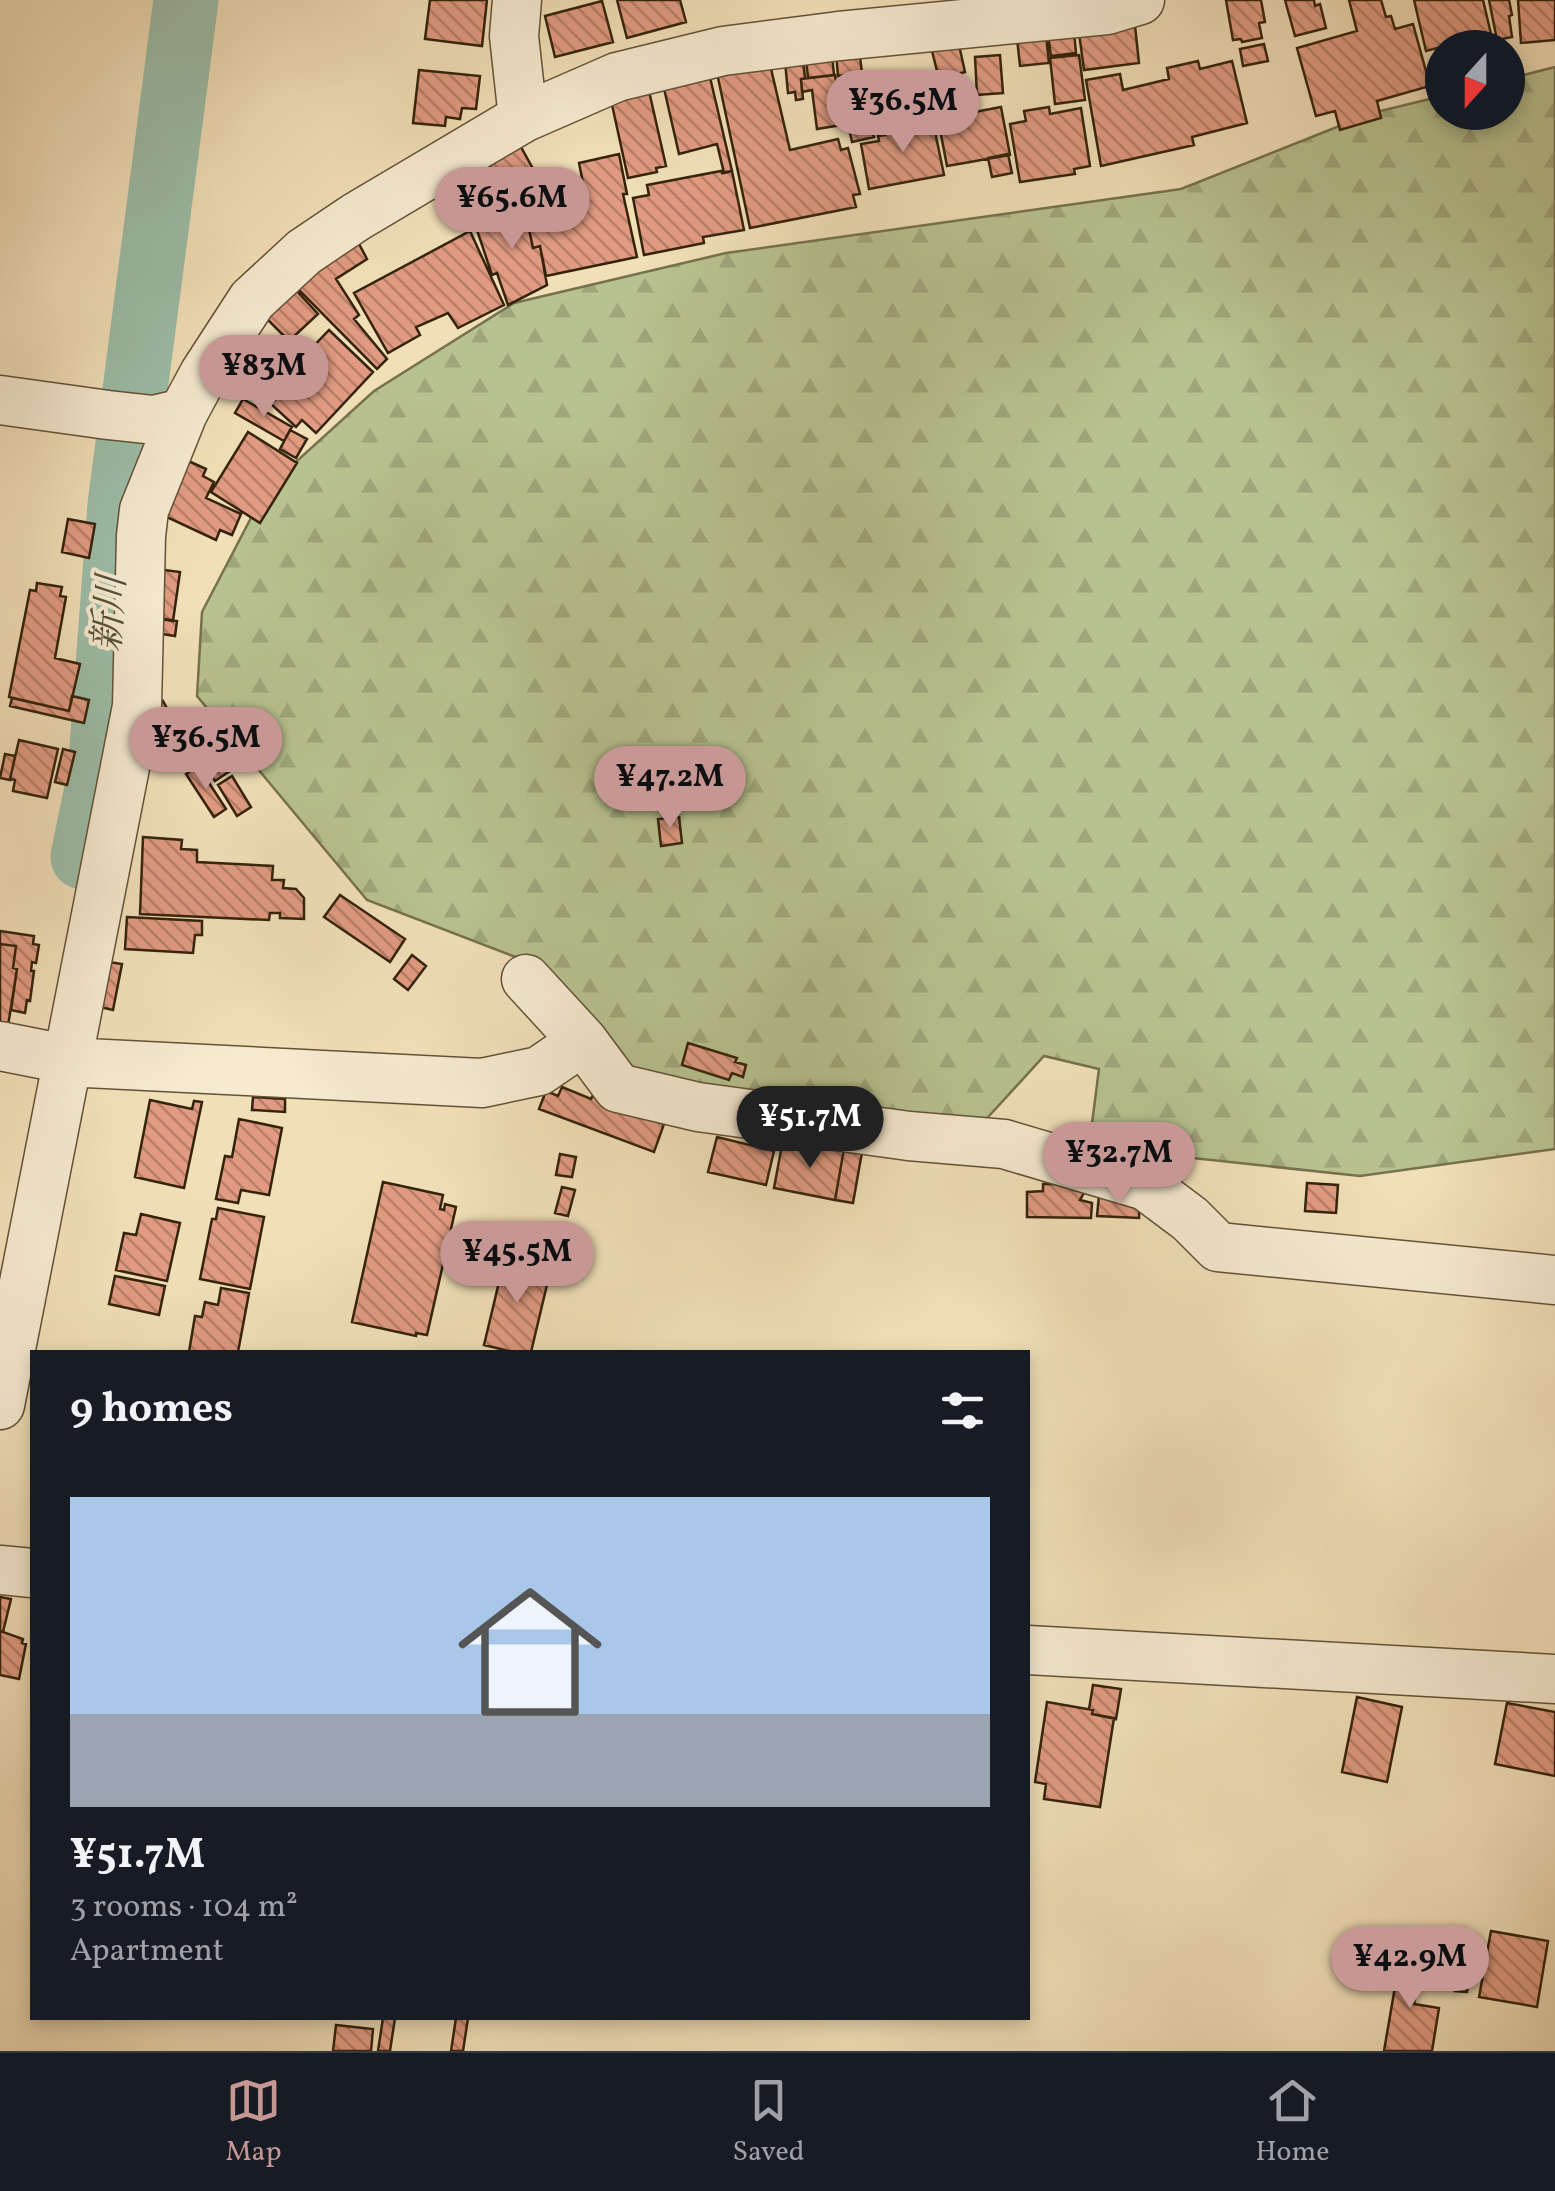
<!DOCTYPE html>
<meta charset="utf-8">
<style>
:root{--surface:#171b24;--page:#20242c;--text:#f1f3f6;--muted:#9ea1a6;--line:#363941;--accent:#c59692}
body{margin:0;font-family:Vollkorn,"Noto Serif JP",serif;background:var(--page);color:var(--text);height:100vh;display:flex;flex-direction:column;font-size:38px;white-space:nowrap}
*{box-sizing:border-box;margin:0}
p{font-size:32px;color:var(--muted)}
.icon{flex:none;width:55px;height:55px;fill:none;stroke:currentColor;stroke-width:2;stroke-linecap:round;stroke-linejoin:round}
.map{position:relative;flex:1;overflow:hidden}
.panel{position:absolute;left:30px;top:1350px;width:1000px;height:670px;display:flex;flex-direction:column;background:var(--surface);border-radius:0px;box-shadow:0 5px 15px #0003}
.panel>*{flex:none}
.needle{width:65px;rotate:201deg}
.controls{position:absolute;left:1425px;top:30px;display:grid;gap:20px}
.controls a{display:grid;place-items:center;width:100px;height:100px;border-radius:50%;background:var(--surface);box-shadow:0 5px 15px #0003;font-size:50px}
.price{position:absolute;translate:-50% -85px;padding:0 22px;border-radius:35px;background:var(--accent);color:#111;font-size:32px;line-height:65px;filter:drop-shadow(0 2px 5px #0008)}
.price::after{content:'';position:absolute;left:50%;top:60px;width:30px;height:22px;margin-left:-15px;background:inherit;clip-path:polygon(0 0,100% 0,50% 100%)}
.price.selected{background:#222;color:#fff}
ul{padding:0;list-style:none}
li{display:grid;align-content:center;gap:20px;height:530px;padding:0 40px}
li span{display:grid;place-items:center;height:310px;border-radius:0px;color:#555}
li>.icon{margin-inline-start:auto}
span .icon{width:180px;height:180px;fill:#fffc;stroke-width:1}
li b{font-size:42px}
h2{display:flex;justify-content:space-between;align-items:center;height:120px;padding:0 40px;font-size:42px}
.tab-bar{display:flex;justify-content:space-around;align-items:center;height:140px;border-top:2px solid var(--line);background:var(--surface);font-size:28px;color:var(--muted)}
.tab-bar a{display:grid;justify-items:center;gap:5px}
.tab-bar .selected{color:var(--accent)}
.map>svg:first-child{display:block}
.forest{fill:url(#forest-firs);stroke:#76724d;stroke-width:2.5}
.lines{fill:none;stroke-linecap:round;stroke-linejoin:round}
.river{stroke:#9cbda8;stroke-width:65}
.building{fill:url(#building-back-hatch);stroke:#34230a;stroke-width:2.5}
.minor-casing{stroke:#635236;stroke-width:51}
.minor{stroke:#f6ead1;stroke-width:48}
.labels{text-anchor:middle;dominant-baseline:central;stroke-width:8;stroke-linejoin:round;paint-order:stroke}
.water-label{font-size:38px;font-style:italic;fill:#535139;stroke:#f6ead1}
</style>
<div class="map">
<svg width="1555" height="2051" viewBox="0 0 1555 2051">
<defs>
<pattern id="forest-firs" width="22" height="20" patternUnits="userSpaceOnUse" patternTransform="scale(2.5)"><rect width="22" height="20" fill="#b8c290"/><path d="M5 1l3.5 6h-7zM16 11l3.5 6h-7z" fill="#9fa67b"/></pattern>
<pattern id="building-back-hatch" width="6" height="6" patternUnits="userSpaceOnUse" patternTransform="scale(2.5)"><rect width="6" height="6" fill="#e19b82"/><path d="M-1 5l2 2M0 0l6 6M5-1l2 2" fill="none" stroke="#b77e69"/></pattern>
</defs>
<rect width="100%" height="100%" fill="#f1dfb8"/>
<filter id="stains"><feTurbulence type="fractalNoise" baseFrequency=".002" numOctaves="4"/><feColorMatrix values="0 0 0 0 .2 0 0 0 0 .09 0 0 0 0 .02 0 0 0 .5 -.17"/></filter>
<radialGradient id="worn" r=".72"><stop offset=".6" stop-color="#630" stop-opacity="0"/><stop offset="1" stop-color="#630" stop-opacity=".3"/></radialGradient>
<path class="forest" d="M 1555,67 L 1555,1149 L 1360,1176 L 1089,1147 L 1099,1069 L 1044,1056 L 967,1140 L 647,1093 L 531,963 L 367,900 L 197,696 L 202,612 L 266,489 L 374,391 L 514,303 L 726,253 L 1181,189 L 1372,113 L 1442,96 L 1442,112 L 1508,112 L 1508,79 Z"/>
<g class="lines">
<path class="river" d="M 83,857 L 100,774 L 120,505 L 186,0"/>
</g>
<path class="building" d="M 430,0 L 487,0 L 482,46 L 425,39 Z
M 617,0 L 680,0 L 686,22 L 627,38 Z
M 1226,0 L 1261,0 L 1265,22 L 1259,23 L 1262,38 L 1242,42 L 1241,39 L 1233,40 Z
M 1285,0 L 1314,0 L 1315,6 L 1320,4 L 1326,28 L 1295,36 Z
M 1349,0 L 1381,0 L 1386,17 L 1391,16 L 1395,29 L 1413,24 L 1430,86 L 1377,101 L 1381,118 L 1340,130 L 1335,111 L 1316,116 L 1297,48 L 1357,31 Z
M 1414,0 L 1483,0 L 1491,34 L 1426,51 Z
M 1489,0 L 1509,0 L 1512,15 L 1509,16 L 1512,37 L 1497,40 Z
M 1518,0 L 1555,0 L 1555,40 L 1521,43 Z
M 602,1 L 613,42 L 555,57 L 545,16 Z
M 1135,26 L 1139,63 L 1084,70 L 1079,33 Z
M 1074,32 L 1076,53 L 1051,56 L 1048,35 Z
M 1046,35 L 1049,63 L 1020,66 L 1017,38 Z
M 1264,44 L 1268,61 L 1243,66 L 1240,49 Z
M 959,45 L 965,72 L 939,79 L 932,51 Z
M 859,49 L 862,73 L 838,76 L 836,52 Z
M 832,55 L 834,75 L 808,78 L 806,58 Z
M 1000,55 L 1003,93 L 977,95 L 975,57 Z
M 1079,55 L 1085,100 L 1055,104 L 1050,58 Z
M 803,59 L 805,78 L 801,79 L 803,99 L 796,100 L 795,92 L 788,93 L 785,61 Z
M 769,60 L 790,150 L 838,139 L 841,150 L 848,148 L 860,194 L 853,195 L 856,207 L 750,228 L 717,73 Z
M 1198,61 L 1200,69 L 1232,61 L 1247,123 L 1192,137 L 1194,145 L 1101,166 L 1086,80 L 1120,74 L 1123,90 L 1169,79 L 1167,68 Z
M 419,70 L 480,76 L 476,109 L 462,108 L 460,119 L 446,117 L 445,126 L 413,123 Z
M 709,73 L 732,171 L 724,173 L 717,144 L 679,154 L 663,84 Z
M 835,75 L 842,125 L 817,129 L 812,90 L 802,92 L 801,79 Z
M 869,75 L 881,130 L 872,132 L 874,137 L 852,142 L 839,82 Z
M 649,91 L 666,166 L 656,168 L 657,172 L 628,178 L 611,100 Z
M 1001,107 L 1010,155 L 947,166 L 938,119 Z
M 1049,107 L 1050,114 L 1081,108 L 1090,166 L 1074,169 L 1075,174 L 1020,182 L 1010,124 L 1026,121 L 1024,111 Z
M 907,122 L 908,126 L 933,122 L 944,175 L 869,189 L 861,144 L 879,141 L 878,136 L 885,135 L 883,127 Z
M 521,147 L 532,167 L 499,184 L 489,164 Z
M 619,154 L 627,194 L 623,194 L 637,257 L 546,276 L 540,246 L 533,248 L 525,211 L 586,198 L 579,163 Z
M 1008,154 L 1012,173 L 992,177 L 988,158 Z
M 486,170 L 498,205 L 470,214 L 458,180 Z
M 721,171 L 722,173 L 732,171 L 744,230 L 703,237 L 704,243 L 644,255 L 633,198 L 649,195 L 647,185 Z
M 508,207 L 510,212 L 525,207 L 527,210 L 525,211 L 533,248 L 540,246 L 547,285 L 508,305 L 497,273 L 492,275 L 473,218 Z
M 470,231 L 504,305 L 458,328 L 448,313 L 416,327 L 420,335 L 388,353 L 354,293 Z
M 358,242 L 367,259 L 336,279 L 359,315 L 354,319 L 387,359 L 377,369 L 296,287 Z
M 294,288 L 318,314 L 289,341 L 265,317 Z
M 329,330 L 373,372 L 316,433 L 302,420 L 296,427 L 271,404 L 294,381 L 287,374 Z
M 241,345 L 285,370 L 265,404 L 222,379 Z
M 243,399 L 292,427 L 284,441 L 235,413 Z
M 290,430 L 307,439 L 296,458 L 280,449 Z
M 248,432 L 297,463 L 260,523 L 211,492 Z
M 184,459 L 206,469 L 203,476 L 214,482 L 206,498 L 241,514 L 232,535 L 220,530 L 216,540 L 158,513 Z
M 68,519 L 95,524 L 89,558 L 62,552 Z
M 157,569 L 180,572 L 173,621 L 150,617 Z
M 37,583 L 62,587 L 60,596 L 66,597 L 55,658 L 80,664 L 69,711 L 9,697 L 30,590 L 36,591 Z
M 152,617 L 177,621 L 175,636 L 155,633 Z
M 72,696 L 89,700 L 84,723 L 10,706 L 12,698 L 69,711 Z
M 163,701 L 193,756 L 182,762 L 153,707 Z
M 19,740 L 58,749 L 47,798 L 13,791 L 15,780 L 10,779 Z
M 63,749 L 75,752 L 67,785 L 55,782 Z
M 216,750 L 230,771 L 215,781 L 201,759 Z
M 5,754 L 15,756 L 10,780 L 0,778 Z
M 198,766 L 226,809 L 214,817 L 186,774 Z
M 232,776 L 251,807 L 237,816 L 218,785 Z
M 679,817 L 682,843 L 661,846 L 658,819 Z
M 143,837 L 182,840 L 181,849 L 197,850 L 197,862 L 273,866 L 272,880 L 284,880 L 283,888 L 296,889 L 304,898 L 304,919 L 280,918 L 280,913 L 270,913 L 269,920 L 140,914 Z
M 340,895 L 405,939 L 390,962 L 324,917 Z
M 127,917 L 202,921 L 202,935 L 195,935 L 193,953 L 125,949 Z
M 0,931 L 34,936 L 33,944 L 39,945 L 36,963 L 32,962 L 31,971 L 34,971 L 30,1001 L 27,1000 L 25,1013 L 11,1010 L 17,969 L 13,968 L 16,946 L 0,944 Z
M 0,944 L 16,946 L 13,968 L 17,969 L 8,1026 L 0,1025 Z
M 412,955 L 426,966 L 408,990 L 394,979 Z
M 109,962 L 122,964 L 113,1010 L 100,1007 Z
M 688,1043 L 737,1058 L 735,1062 L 746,1065 L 743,1077 L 732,1073 L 729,1080 L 682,1065 Z
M 562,1087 L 591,1099 L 593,1095 L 664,1124 L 654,1152 L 539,1109 L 546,1091 L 558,1096 Z
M 253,1097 L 285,1099 L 285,1112 L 252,1110 Z
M 150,1100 L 192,1109 L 194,1101 L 202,1102 L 184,1188 L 135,1177 Z
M 239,1119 L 282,1128 L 269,1195 L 241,1190 L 238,1203 L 216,1199 L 225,1156 L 232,1157 Z
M 717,1137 L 774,1151 L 766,1185 L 708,1172 Z
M 817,1144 L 844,1149 L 835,1200 L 774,1188 L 782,1145 L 816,1152 Z
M 844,1149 L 862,1152 L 853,1203 L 835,1200 Z
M 560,1154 L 576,1157 L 572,1177 L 556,1175 Z
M 383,1182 L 443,1195 L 440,1209 L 444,1210 L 445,1204 L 456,1207 L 427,1335 L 416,1333 L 416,1336 L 352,1322 Z
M 1307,1183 L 1338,1185 L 1336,1213 L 1305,1211 Z
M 1043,1184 L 1065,1184 L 1085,1191 L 1080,1200 L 1092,1203 L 1091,1218 L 1027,1217 L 1027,1192 L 1043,1191 Z
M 562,1187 L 575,1190 L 568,1216 L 555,1213 Z
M 1099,1195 L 1140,1198 L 1139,1218 L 1097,1216 Z
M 218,1208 L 264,1217 L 250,1289 L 200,1279 L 212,1219 L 216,1219 Z
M 141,1214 L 180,1223 L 167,1281 L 116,1270 L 124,1233 L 136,1235 Z
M 505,1257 L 551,1268 L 531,1352 L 513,1352 L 484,1345 Z
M 115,1276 L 165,1286 L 159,1315 L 109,1304 Z
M 221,1288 L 249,1293 L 238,1352 L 189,1352 L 195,1316 L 202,1317 L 205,1302 L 218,1305 Z
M 0,1597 L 11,1599 L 3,1632 L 0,1631 Z
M 0,1631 L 23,1639 L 22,1643 L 26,1644 L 19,1679 L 0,1675 Z
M 1093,1685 L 1121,1689 L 1116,1719 L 1092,1714 L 1093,1710 L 1089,1709 Z
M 1357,1697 L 1402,1707 L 1387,1782 L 1342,1772 Z
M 1047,1702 L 1093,1710 L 1092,1714 L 1114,1718 L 1100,1807 L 1044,1799 L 1046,1784 L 1035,1782 Z
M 1507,1703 L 1555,1712 L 1555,1776 L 1495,1764 Z
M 1491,1931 L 1548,1941 L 1537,2007 L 1479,1997 Z
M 1463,1932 L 1476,1935 L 1467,1992 L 1455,1991 Z
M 1401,1952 L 1423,1955 L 1414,2004 L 1439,2008 L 1432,2051 L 1384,2051 Z
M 383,2018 L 395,2018 L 390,2051 L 378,2051 Z
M 456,2018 L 468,2018 L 463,2051 L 451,2051 Z
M 336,2025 L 373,2029 L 371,2051 L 333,2051 Z"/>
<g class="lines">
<defs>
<path id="minor" d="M 517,0 L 514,36 L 523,118
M 0,400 L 108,415 L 154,420 L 183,413 L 204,374 L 252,300 L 304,252 L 356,217 L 523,118 L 617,77 L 723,51 L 839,36 L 1107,10 L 1140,0
M 526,979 L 583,1041 L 618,1088 L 698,1107 L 909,1136 L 1004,1144 L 1146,1186 L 1190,1219 L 1218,1247 L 1555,1280
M 0,1046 L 86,1063 L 482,1083 L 539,1071 L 583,1041
M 0,1405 L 137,706 L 141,536 L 144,510 L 183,413
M 0,1570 L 32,1573
M 1028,1650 L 1555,1679"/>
</defs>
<use href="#minor" class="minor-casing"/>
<use href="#minor" class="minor"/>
</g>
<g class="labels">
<g class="water-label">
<text transform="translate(112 614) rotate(-86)">新川</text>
</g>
</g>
<rect width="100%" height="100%" filter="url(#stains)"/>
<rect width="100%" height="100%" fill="url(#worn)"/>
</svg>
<div class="controls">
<a><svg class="needle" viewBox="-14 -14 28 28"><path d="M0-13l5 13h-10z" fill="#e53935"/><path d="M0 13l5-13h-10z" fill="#9ea1a6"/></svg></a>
</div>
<b class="price" style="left:903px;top:155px">¥36.5M</b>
<b class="price" style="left:512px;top:252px">¥65.6M</b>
<b class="price" style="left:264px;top:420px">¥83M</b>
<b class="price" style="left:206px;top:792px">¥36.5M</b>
<b class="price" style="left:670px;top:831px">¥47.2M</b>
<b class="price selected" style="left:810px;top:1171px">¥51.7M</b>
<b class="price" style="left:1119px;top:1207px">¥32.7M</b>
<b class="price" style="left:517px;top:1306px">¥45.5M</b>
<b class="price" style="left:1410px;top:2011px">¥42.9M</b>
<section class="panel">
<h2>9 homes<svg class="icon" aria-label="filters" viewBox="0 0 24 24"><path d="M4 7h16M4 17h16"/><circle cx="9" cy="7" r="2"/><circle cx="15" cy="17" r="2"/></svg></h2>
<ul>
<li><span style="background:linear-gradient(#a9c7e8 70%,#9aa5b1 0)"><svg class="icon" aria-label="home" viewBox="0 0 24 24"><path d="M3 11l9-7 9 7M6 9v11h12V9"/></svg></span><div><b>¥51.7M</b><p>3 rooms · 104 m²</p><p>Apartment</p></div></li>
</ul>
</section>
</div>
<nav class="tab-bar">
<a class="selected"><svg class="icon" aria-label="map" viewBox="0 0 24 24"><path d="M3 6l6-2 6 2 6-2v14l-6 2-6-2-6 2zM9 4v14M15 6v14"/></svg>Map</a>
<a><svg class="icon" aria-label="saved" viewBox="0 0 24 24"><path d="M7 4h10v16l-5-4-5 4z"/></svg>Saved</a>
<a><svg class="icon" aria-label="home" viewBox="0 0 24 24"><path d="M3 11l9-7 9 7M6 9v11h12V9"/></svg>Home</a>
</nav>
